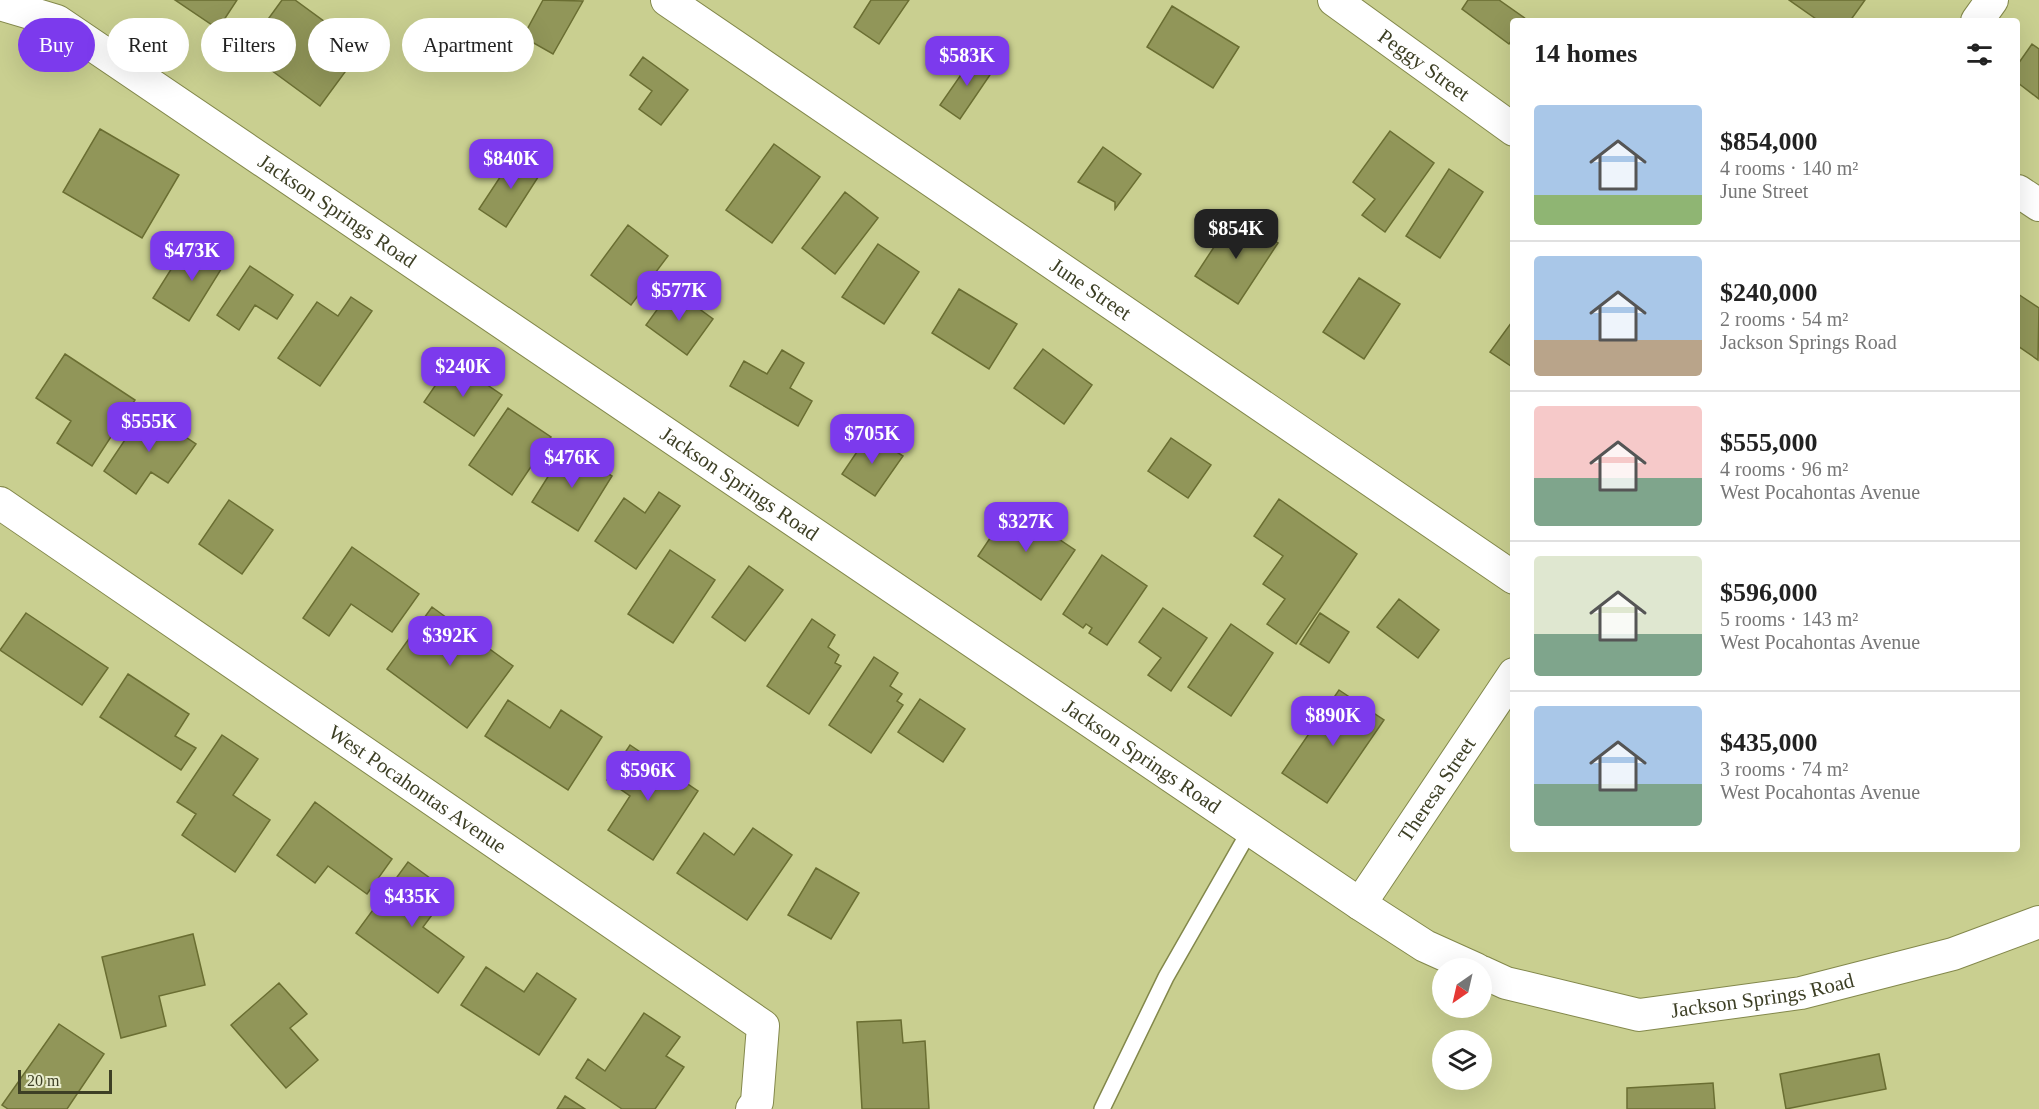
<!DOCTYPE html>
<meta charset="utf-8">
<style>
:root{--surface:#fff;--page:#f6f6f6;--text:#222;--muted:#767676;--line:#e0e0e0;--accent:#7c3aed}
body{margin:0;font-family:"Times New Roman",serif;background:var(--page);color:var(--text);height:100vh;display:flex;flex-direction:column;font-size:22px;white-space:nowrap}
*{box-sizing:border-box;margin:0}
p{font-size:20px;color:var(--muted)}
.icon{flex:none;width:33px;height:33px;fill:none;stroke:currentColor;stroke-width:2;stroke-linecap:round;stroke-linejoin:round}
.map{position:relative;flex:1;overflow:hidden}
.drawer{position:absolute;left:1510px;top:18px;width:510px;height:834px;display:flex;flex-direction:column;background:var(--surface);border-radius:6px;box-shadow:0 6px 24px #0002}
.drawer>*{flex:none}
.guide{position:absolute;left:18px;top:18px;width:570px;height:54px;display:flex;gap:12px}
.needle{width:39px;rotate:214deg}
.fabs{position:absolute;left:1432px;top:958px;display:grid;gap:12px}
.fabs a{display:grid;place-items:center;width:60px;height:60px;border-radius:50%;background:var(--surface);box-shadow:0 6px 24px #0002;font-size:30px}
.scale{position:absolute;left:18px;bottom:15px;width:94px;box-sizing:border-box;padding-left:6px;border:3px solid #3d3f25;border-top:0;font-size:16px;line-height:21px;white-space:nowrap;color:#3d3f25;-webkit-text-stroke:4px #e9edce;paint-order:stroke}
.price{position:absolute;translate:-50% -51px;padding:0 14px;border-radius:12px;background:var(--accent);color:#fff;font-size:20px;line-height:39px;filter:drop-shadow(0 2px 3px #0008)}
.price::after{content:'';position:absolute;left:50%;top:36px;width:18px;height:14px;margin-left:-9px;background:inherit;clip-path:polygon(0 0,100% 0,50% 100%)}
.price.active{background:#222;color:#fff}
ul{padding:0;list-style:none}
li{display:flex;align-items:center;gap:18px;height:150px;padding:0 24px}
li+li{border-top:2px solid var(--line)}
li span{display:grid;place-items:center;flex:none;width:168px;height:120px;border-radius:6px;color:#555}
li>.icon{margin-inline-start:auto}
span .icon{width:72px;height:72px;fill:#fffc;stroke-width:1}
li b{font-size:26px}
h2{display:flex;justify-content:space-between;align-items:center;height:72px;padding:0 24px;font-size:26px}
.chip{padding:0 21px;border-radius:27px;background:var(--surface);box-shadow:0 6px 24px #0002;font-size:21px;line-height:54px}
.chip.active{background:var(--accent);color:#fff}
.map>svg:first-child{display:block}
.building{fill:#919659;stroke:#6a6e32;stroke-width:1.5}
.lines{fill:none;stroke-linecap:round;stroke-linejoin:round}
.lane-casing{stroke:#83884b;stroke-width:18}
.street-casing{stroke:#83884b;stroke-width:34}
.lane{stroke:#fff;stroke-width:15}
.street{stroke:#fff;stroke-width:32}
.labels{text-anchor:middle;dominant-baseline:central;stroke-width:4.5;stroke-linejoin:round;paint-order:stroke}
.street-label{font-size:21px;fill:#3d3f25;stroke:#e9edce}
</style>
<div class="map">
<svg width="2039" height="1109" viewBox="0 0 2039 1109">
<rect width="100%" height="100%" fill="#c9cf90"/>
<path class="building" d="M 175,0 L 237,0 L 218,29 Z
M 282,0 L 295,0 L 362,49 L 320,106 L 245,51 Z
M 543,0 L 583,1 L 553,54 L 523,37 Z
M 871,0 L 909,0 L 879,44 L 854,27 Z
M 1468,0 L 1499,0 L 1526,19 L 1514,21 L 1514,37 L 1509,44 L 1462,9 Z
M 1789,0 L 1865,0 L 1850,21 L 1819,21 Z
M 1172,6 L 1239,47 L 1213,88 L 1147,47 Z
M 2032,44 L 2039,49 L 2039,99 L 2018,83 L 2018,64 Z
M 974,56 L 994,69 L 960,119 L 940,105 Z
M 643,57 L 688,90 L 661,125 L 639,109 L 652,91 L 630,75 Z
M 100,129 L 179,175 L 142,238 L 63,192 Z
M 1390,131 L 1434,163 L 1385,232 L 1362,215 L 1375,199 L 1353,182 Z
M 774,144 L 820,177 L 772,243 L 726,210 Z
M 1103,147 L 1141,174 L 1115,209 L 1115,202 L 1078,182 Z
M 516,153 L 542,171 L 506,227 L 479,209 Z
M 1449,169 L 1483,192 L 1440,258 L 1406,236 Z
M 845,192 L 878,218 L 835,274 L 802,248 Z
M 1235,215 L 1278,243 L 1238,304 L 1195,276 Z
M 628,225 L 668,256 L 631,305 L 591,275 Z
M 215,239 L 233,250 L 189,321 L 153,298 L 175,263 L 193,274 Z
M 878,244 L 919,272 L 884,324 L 842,297 Z
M 250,266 L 293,295 L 277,319 L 255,305 L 239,330 L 217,315 Z
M 1359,278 L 1400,304 L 1364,359 L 1323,332 Z
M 672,289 L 713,319 L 687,355 L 646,325 Z
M 959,289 L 1017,324 L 989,369 L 932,333 Z
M 2018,294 L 2039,308 L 2038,360 L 2018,346 Z
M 351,297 L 372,311 L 320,386 L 278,358 L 317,302 L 338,316 Z
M 1514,319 L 1514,368 L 1490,352 Z
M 1043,349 L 1092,385 L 1064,424 L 1014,388 Z
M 782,350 L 804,363 L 790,388 L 812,401 L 798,426 L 730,386 L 744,361 L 767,374 Z
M 65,354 L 135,400 L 92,466 L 57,443 L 71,421 L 36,398 Z
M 452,361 L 502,395 L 474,436 L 424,402 Z
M 508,408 L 551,437 L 512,495 L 469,465 Z
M 145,410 L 196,444 L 168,483 L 151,472 L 136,494 L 104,471 Z
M 869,434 L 903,456 L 875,496 L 842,474 Z
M 1171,438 L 1211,465 L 1188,498 L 1148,471 Z
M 566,448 L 612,476 L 578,531 L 532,502 Z
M 659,492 L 680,506 L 636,569 L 595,541 L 624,498 L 645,513 Z
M 1279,499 L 1357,554 L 1296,644 L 1267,624 L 1285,599 L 1263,584 L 1283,556 L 1254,536 Z
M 229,500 L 273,530 L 242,574 L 199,544 Z
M 1011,507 L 1075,550 L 1041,600 L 978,556 Z
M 352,547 L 419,594 L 392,632 L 351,604 L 329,636 L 303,618 Z
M 670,550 L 715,580 L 673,643 L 628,614 Z
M 1102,555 L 1147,586 L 1107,645 L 1089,633 L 1092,628 L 1086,624 L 1083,628 L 1063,614 Z
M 749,566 L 783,590 L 745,641 L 712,617 Z
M 1399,599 L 1439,630 L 1418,658 L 1377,627 Z
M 432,607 L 513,666 L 467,728 L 387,669 Z
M 1163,608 L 1207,638 L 1171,691 L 1148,675 L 1161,658 L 1139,642 Z
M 26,613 L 108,668 L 82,705 L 0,650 Z
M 1320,613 L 1349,632 L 1329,663 L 1300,644 Z
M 812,619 L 835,635 L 828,647 L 839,655 L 835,663 L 841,666 L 809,714 L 767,686 Z
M 1231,624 L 1273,653 L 1231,716 L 1188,687 Z
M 874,657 L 898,673 L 890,686 L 902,694 L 897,701 L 903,705 L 871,753 L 829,725 Z
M 128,674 L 189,714 L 175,736 L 196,748 L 181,770 L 100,717 Z
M 1339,690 L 1384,720 L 1327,803 L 1282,773 Z
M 920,699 L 965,729 L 943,762 L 898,732 Z
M 508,700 L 550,728 L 561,710 L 602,737 L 568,790 L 485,736 Z
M 222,735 L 258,759 L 233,795 L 270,820 L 235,872 L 182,835 L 196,814 L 177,802 Z
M 630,745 L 698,791 L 653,860 L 608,830 L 630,796 L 607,780 Z
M 315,802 L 392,859 L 367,894 L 328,866 L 315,883 L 277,855 Z
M 753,828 L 792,855 L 747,920 L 677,873 L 704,833 L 734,855 Z
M 408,862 L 449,892 L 423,927 L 464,957 L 438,993 L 356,933 Z
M 816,868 L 859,893 L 831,939 L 788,915 Z
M 193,934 L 205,985 L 159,996 L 166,1026 L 121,1038 L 102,957 Z
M 486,967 L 524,992 L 537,973 L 576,999 L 539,1055 L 461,1005 Z
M 279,983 L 307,1014 L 290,1028 L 318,1060 L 286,1088 L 231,1025 Z
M 644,1013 L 680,1037 L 666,1056 L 684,1067 L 655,1109 L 622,1109 L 576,1078 L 588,1059 L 605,1071 Z
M 901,1020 L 903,1043 L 925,1041 L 929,1109 L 862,1109 L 857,1022 Z
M 59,1024 L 104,1054 L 67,1109 L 8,1109 L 2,1105 Z
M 1879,1054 L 1886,1089 L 1786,1109 L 1780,1074 Z
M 1713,1083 L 1715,1109 L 1627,1109 L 1627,1088 Z
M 565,1096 L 585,1109 L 557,1109 Z"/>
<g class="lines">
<defs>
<path id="lane" d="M 1102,1109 L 1166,977 L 1250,830"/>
<g id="street">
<path id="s1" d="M 667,0 L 1514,578"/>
<path id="s2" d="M 1334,0 L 1514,130"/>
<path id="s3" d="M 0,4 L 57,21 L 1360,904 L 1425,946 L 1476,969"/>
<path d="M 1977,21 L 1992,0"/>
<path d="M 2018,191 L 2039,205"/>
<path id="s4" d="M 0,503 L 763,1026 L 757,1102 L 752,1109"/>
<path id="s5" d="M 1360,904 L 1514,674"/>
<path id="s6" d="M 1482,972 L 1506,983 L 1639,1015 L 1801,993 L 1953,954 L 2039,922"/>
</g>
</defs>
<use href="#lane" class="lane-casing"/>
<use href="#street" class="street-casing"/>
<use href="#lane" class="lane"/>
<use href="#street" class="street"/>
</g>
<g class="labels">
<g class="street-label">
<text stroke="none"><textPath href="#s2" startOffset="111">Peggy Street</textPath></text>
<text stroke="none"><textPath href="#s3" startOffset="398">Jackson Springs Road</textPath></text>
<text stroke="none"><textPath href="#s1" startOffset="513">June Street</textPath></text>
<text stroke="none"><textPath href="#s3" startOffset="884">Jackson Springs Road</textPath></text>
<text stroke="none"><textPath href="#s3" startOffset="1370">Jackson Springs Road</textPath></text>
<text stroke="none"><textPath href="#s4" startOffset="506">West Pocahontas Avenue</textPath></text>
<text stroke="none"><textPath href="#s5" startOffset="138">Theresa Street</textPath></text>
<text stroke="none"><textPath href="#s6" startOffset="288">Jackson Springs Road</textPath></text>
</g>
</g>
</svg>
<div class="fabs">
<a><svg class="needle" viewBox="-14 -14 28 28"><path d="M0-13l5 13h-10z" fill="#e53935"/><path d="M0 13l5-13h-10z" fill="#767676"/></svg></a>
<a><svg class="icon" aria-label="layers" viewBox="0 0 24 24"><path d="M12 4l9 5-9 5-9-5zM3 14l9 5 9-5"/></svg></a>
</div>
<div class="scale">20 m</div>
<b class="price" style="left:967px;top:87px">$583K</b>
<b class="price" style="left:511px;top:190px">$840K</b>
<b class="price active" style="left:1236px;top:260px">$854K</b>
<b class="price" style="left:192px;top:282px">$473K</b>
<b class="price" style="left:679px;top:322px">$577K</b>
<b class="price" style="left:463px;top:398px">$240K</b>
<b class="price" style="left:149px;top:453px">$555K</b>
<b class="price" style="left:872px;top:465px">$705K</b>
<b class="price" style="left:572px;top:489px">$476K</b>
<b class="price" style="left:1026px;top:553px">$327K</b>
<b class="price" style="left:450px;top:667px">$392K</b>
<b class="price" style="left:1333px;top:747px">$890K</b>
<b class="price" style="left:648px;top:802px">$596K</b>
<b class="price" style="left:412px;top:928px">$435K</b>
<div class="guide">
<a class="chip active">Buy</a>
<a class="chip">Rent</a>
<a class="chip">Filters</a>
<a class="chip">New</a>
<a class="chip">Apartment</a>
</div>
<section class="drawer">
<h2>14 homes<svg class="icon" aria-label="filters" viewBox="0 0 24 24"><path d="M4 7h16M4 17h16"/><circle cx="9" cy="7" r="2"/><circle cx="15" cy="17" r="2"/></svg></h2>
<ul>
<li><span style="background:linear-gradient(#a9c7e8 75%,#8fb573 0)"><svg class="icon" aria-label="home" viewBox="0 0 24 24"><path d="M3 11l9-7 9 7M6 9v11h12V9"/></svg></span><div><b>$854,000</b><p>4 rooms · 140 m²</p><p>June Street</p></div></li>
<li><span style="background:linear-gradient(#a9c7e8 70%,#b9a48a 0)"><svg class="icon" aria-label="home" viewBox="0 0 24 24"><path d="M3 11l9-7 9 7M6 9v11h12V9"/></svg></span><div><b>$240,000</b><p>2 rooms · 54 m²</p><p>Jackson Springs Road</p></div></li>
<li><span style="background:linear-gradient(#f6c9c9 60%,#7fa58c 0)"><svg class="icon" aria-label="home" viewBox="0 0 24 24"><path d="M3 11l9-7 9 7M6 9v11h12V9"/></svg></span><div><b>$555,000</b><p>4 rooms · 96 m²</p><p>West Pocahontas Avenue</p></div></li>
<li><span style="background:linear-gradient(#dfe7d0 65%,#7fa58c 0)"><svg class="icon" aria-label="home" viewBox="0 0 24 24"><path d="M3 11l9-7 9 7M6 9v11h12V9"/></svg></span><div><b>$596,000</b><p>5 rooms · 143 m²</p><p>West Pocahontas Avenue</p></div></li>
<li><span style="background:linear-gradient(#a9c7e8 65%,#7fa58c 0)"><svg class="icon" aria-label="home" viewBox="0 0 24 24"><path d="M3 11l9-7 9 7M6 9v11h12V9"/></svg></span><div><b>$435,000</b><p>3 rooms · 74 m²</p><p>West Pocahontas Avenue</p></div></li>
</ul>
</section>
</div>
